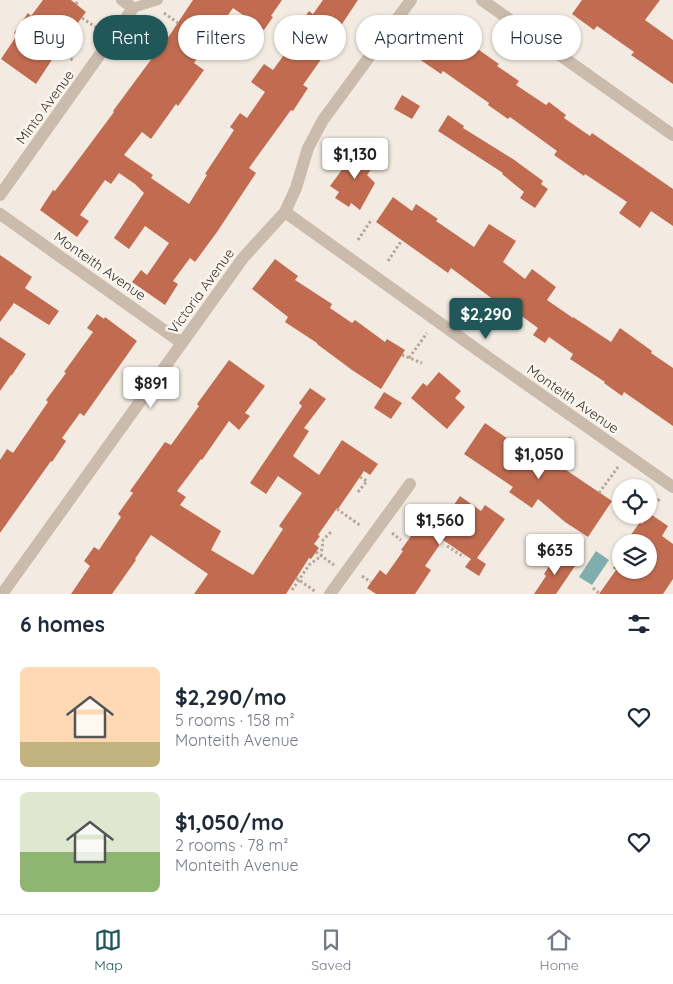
<!DOCTYPE html>
<meta charset="utf-8">
<style>
:root{--surface:#fff;--page:#f6f6f7;--text:#1f2937;--muted:#747a83;--line:#e0e1e3;--accent:#22575a}
body{margin:0;font-family:Quicksand,sans-serif;background:var(--page);color:var(--text);height:100vh;display:flex;flex-direction:column;font-size:19px;white-space:nowrap}
*{box-sizing:border-box;margin:0}
p{font-size:16px;color:var(--muted)}
.icon{flex:none;width:28px;height:28px;fill:none;stroke:currentColor;stroke-width:2;stroke-linecap:round;stroke-linejoin:round}
.map{position:relative;height:594px;overflow:hidden}
.details{display:flex;flex-direction:column;background:var(--surface);flex:1}
.details>*{flex:none}
.hud{position:absolute;left:15px;top:15px;width:644px;height:45px;display:flex;gap:10px}
.fabs{position:absolute;left:612px;top:479px;display:grid;gap:10px}
.fabs a{display:grid;place-items:center;width:45px;height:45px;border-radius:50%;background:var(--surface);box-shadow:0 1px 4px #0004;font-size:25px}
.price{position:absolute;translate:-50% -42px;padding:0 11px;border-radius:5px;background:#fff;color:#222;font-size:16px;line-height:32px;filter:drop-shadow(0 1px 2px #0008)}
.price::after{content:'';position:absolute;left:50%;top:30px;width:15px;height:11px;margin-left:-8px;background:inherit;clip-path:polygon(0 0,100% 0,50% 100%)}
.price.on{background:var(--accent);color:#fff}
ul{padding:0;list-style:none}
li{display:flex;align-items:center;gap:15px;height:125px;padding:0 20px}
li+li{border-top:1px solid var(--line)}
li span{display:grid;place-items:center;flex:none;width:140px;height:100px;border-radius:8px;color:#555}
li>.icon{margin-inline-start:auto}
span .icon{width:60px;height:60px;fill:#fffc;stroke-width:1}
li b{font-size:21px}
h2{display:flex;justify-content:space-between;align-items:center;height:60px;padding:0 20px;font-size:21px}
.pill{padding:0 18px;border-radius:22px;background:var(--surface);box-shadow:0 1px 4px #0004;font-size:18px;line-height:45px}
.pill.on{background:var(--accent);color:#fff}
.menu{display:flex;justify-content:space-around;align-items:center;height:70px;border-top:1px solid var(--line);background:var(--surface);font-size:14px;color:var(--muted)}
.menu a{display:grid;justify-items:center;gap:2px}
.menu .on{color:var(--accent)}
.map>svg:first-child{display:block}
.water{fill:#81adaf}
.building{fill:#c16c51}
.lines{fill:none;stroke-linecap:round;stroke-linejoin:round}
.path{stroke:#b7a598;stroke-width:3;stroke-dasharray:2.5 2.5;stroke-linecap:butt}
.service{stroke:#cbbbad;stroke-width:10}
.minor{stroke:#cbbbad;stroke-width:12}
.labels{text-anchor:middle;dominant-baseline:central;stroke-width:5;stroke-linejoin:round;paint-order:stroke}
.street-label{font-size:14px;fill:#3a302c;stroke:#faf5ee}
</style>
<div class="map">
<svg width="673" height="594" viewBox="0 0 673 594">
<rect width="100%" height="100%" fill="#f3ebe2"/>
<path class="water" d="M 596,551 L 609,560 L 592,585 L 579,577 Z"/>
<path class="building" d="M 43,0 L 71,0 L 86,12 L 65,40 L 36,84 L 1,59 L 17,35 L 14,33 L 28,13 L 31,16 Z
M 193,0 L 282,0 L 271,16 L 273,17 L 264,30 L 233,8 L 194,63 L 204,70 L 178,106 L 176,104 L 151,139 L 142,132 L 124,155 L 153,175 L 151,178 L 189,204 L 207,175 L 205,174 L 234,130 L 230,127 L 240,113 L 247,118 L 265,92 L 251,82 L 264,64 L 273,70 L 299,34 L 295,31 L 309,11 L 313,14 L 323,0 L 358,0 L 320,57 L 322,58 L 303,85 L 308,88 L 293,111 L 291,110 L 249,168 L 256,173 L 217,232 L 195,262 L 190,258 L 173,281 L 178,284 L 165,305 L 132,282 L 141,270 L 147,275 L 169,243 L 145,226 L 129,249 L 114,238 L 144,193 L 135,184 L 119,173 L 111,184 L 105,180 L 80,215 L 89,221 L 77,237 L 40,210 L 53,190 L 55,191 L 114,112 L 113,111 L 164,42 L 165,42 Z
M 582,0 L 660,0 L 645,20 L 673,40 L 673,84 L 631,55 L 634,52 L 597,26 L 594,30 L 572,14 Z
M 436,20 L 499,64 L 497,66 L 519,81 L 516,85 L 546,105 L 549,102 L 566,115 L 564,118 L 590,136 L 592,133 L 673,189 L 673,226 L 651,211 L 640,228 L 619,213 L 627,202 L 585,174 L 584,176 L 554,155 L 557,151 L 510,117 L 508,119 L 488,105 L 489,103 L 443,71 L 441,74 L 412,54 Z
M 402,95 L 420,106 L 412,119 L 394,109 Z
M 448,115 L 464,126 L 463,128 L 513,159 L 543,181 L 541,184 L 548,189 L 535,208 L 520,198 L 524,192 L 502,174 L 503,173 L 438,131 Z
M 358,148 L 377,161 L 367,175 L 375,183 L 360,210 L 351,203 L 349,207 L 335,198 L 339,192 L 330,186 Z
M 393,197 L 412,211 L 416,204 L 438,219 L 436,221 L 474,247 L 489,224 L 516,241 L 503,262 L 525,279 L 532,269 L 556,287 L 547,300 L 573,318 L 573,317 L 611,342 L 620,328 L 652,351 L 651,353 L 673,368 L 673,426 L 624,392 L 622,396 L 604,383 L 605,382 L 570,359 L 573,354 L 549,337 L 545,343 L 533,335 L 538,328 L 500,300 L 498,303 L 451,268 L 448,273 L 376,222 Z
M 0,255 L 32,277 L 25,288 L 59,311 L 49,325 L 14,303 L 0,322 Z
M 275,259 L 298,276 L 295,280 L 332,304 L 330,308 L 352,323 L 355,320 L 385,342 L 387,339 L 405,350 L 381,389 L 352,370 L 317,344 L 317,343 L 285,322 L 288,317 L 252,289 Z
M 97,314 L 104,319 L 105,317 L 137,341 L 84,416 L 80,413 L 62,438 L 66,441 L 52,462 L 51,461 L 0,533 L 0,460 L 7,449 L 13,453 L 48,402 L 46,400 L 66,373 L 64,372 L 93,332 L 87,328 Z
M 0,337 L 26,354 L 12,375 L 11,375 L 0,391 Z
M 229,360 L 265,386 L 245,413 L 250,416 L 239,430 L 229,421 L 202,460 L 201,459 L 177,491 L 186,497 L 180,505 L 221,531 L 211,550 L 253,575 L 283,529 L 279,526 L 302,493 L 278,476 L 266,494 L 250,483 L 302,406 L 299,403 L 310,388 L 326,399 L 304,428 L 309,431 L 293,456 L 319,475 L 342,440 L 378,464 L 370,475 L 364,471 L 338,509 L 337,508 L 318,535 L 320,536 L 314,544 L 319,548 L 311,559 L 309,558 L 286,594 L 194,594 L 208,574 L 151,535 L 135,559 L 136,560 L 112,594 L 71,594 L 90,566 L 84,561 L 94,547 L 99,550 L 121,517 L 118,514 L 133,493 L 130,491 L 165,442 L 171,445 L 199,406 L 197,404 Z
M 439,372 L 461,391 L 455,398 L 465,407 L 447,429 L 411,398 L 423,383 L 427,386 Z
M 384,392 L 402,403 L 391,419 L 374,408 Z
M 485,423 L 534,457 L 536,453 L 547,461 L 550,456 L 564,466 L 563,468 L 612,501 L 588,537 L 565,522 L 538,499 L 532,508 L 509,492 L 513,487 L 464,454 Z
M 460,496 L 481,511 L 485,505 L 505,519 L 477,558 L 486,564 L 479,576 L 465,567 L 471,559 L 443,540 L 425,566 L 431,570 L 415,594 L 376,594 L 367,588 L 380,570 L 386,575 L 403,551 L 401,550 L 431,508 L 445,518 Z
M 649,513 L 668,526 L 662,536 L 673,544 L 673,579 L 663,594 L 599,594 L 616,570 L 613,568 L 621,557 L 621,570 L 649,570 L 649,542 L 626,542 L 640,522 L 642,524 Z
M 557,554 L 575,566 L 556,594 L 534,594 L 546,576 L 544,574 Z"/>
<g class="lines">
<path class="path" d="M 76,4 L 79,0
M 164,13 L 178,23
M 82,18 L 97,28
M 69,38 L 59,50 L 74,61
M 358,240 L 372,219
M 388,261 L 402,240
M 402,355 L 422,363
M 409,358 L 427,333
M 555,460 L 572,435
M 358,492 L 367,481 L 360,477
M 599,493 L 618,467
M 649,504 L 654,504 L 661,498
M 337,509 L 361,526
M 392,533 L 401,540
M 447,546 L 464,557
M 316,552 L 334,565
M 362,576 L 371,582
M 296,578 L 316,592
M 593,588 L 600,594
M 292,590 L 309,565 L 321,556 L 323,540 L 331,532"/>
<path class="service" d="M 133,8 L 158,0"/>
<path class="minor" d="M 482,0 L 673,135
M 0,195 L 133,8 L 122,0
M 285,212 L 479,351 L 673,487
M 0,214 L 182,343
M 2,594 L 243,258 L 285,212 L 296,188 L 308,148 L 323,120 L 411,0
M 330,594 L 410,484"/>
</g>
<g class="labels">
<g class="street-label">
<text transform="translate(45 107) rotate(-54)">Minto Avenue</text>
<text transform="translate(100 266) rotate(35)">Monteith Avenue</text>
<text transform="translate(201 291) rotate(-54)">Victoria Avenue</text>
<text transform="translate(573 399) rotate(35)">Monteith Avenue</text>
</g>
</g>
</svg>
<div class="fabs">
<a><svg class="icon" aria-label="locate" viewBox="0 0 24 24"><circle cx="12" cy="12" r="6"/><path d="M12 2v4M12 18v4M2 12h4M18 12h4"/></svg></a>
<a><svg class="icon" aria-label="layers" viewBox="0 0 24 24"><path d="M12 4l9 5-9 5-9-5zM3 14l9 5 9-5"/></svg></a>
</div>
<b class="price" style="left:355px;top:180px">$1,130</b>
<b class="price on" style="left:486px;top:340px">$2,290</b>
<b class="price" style="left:151px;top:409px">$891</b>
<b class="price" style="left:539px;top:480px">$1,050</b>
<b class="price" style="left:440px;top:546px">$1,560</b>
<b class="price" style="left:555px;top:576px">$635</b>
<div class="hud">
<a class="pill">Buy</a>
<a class="pill on">Rent</a>
<a class="pill">Filters</a>
<a class="pill">New</a>
<a class="pill">Apartment</a>
<a class="pill">House</a>
</div>
</div>
<section class="details">
<h2>6 homes<svg class="icon" aria-label="filters" viewBox="0 0 24 24"><path d="M4 7h16M4 17h16"/><circle cx="9" cy="7" r="2"/><circle cx="15" cy="17" r="2"/></svg></h2>
<ul>
<li><span style="background:linear-gradient(#ffd9b3 75%,#c2b280 0)"><svg class="icon" aria-label="home" viewBox="0 0 24 24"><path d="M3 11l9-7 9 7M6 9v11h12V9"/></svg></span><div><b>$2,290/mo</b><p>5 rooms · 158 m²</p><p>Monteith Avenue</p></div><svg class="icon" aria-label="heart" viewBox="0 0 24 24"><path d="M12 20l-8-8c-3-5 5-10 8-4 3-6 11-1 8 4z"/></svg></li>
<li><span style="background:linear-gradient(#dfe7d0 60%,#8fb573 0)"><svg class="icon" aria-label="home" viewBox="0 0 24 24"><path d="M3 11l9-7 9 7M6 9v11h12V9"/></svg></span><div><b>$1,050/mo</b><p>2 rooms · 78 m²</p><p>Monteith Avenue</p></div><svg class="icon" aria-label="heart" viewBox="0 0 24 24"><path d="M12 20l-8-8c-3-5 5-10 8-4 3-6 11-1 8 4z"/></svg></li>
</ul>
</section>
<nav class="menu">
<a class="on"><svg class="icon" aria-label="map" viewBox="0 0 24 24"><path d="M3 6l6-2 6 2 6-2v14l-6 2-6-2-6 2zM9 4v14M15 6v14"/></svg>Map</a>
<a><svg class="icon" aria-label="saved" viewBox="0 0 24 24"><path d="M7 4h10v16l-5-4-5 4z"/></svg>Saved</a>
<a><svg class="icon" aria-label="home" viewBox="0 0 24 24"><path d="M3 11l9-7 9 7M6 9v11h12V9"/></svg>Home</a>
</nav>
